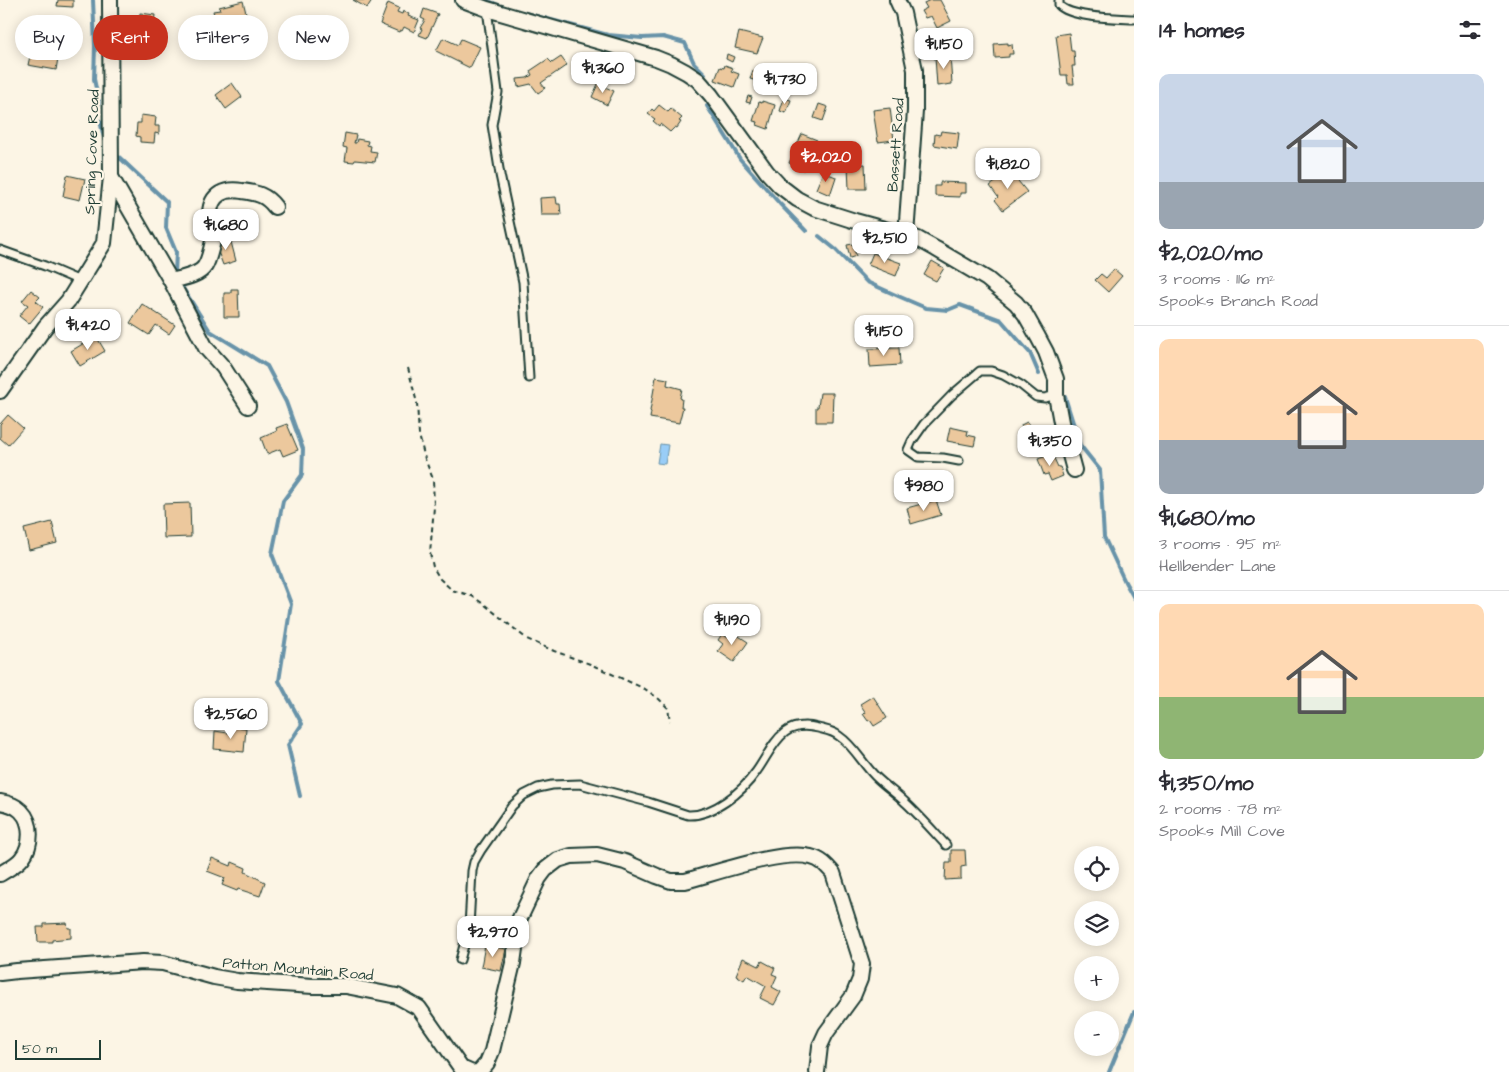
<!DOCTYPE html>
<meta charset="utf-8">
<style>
:root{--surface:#fff;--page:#f2f2f3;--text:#2b2b33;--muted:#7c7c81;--line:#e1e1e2;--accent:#c8321e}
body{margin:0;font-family:"Architects Daughter",sans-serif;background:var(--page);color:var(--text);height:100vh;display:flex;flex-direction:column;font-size:19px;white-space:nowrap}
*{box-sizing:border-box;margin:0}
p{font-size:16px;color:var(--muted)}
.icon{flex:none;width:28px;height:28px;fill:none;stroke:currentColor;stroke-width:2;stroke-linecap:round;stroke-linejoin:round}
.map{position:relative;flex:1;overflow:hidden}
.details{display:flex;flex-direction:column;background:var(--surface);width:375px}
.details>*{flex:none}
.hud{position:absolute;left:15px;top:15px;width:475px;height:45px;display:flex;gap:10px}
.fabs{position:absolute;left:1074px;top:846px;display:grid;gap:10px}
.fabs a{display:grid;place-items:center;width:45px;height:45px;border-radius:50%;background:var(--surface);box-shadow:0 2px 12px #0003;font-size:25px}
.scale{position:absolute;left:15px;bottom:12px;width:86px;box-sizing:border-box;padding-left:5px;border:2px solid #1f3d34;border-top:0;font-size:14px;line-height:18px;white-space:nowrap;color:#1f3d34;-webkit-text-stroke:4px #fcf5e5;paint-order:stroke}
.price{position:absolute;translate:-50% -42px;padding:0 11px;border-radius:10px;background:#fff;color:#222;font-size:16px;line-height:32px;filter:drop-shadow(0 1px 2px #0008)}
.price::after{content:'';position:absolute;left:50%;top:30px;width:15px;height:11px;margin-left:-8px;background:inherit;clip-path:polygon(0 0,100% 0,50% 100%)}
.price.on{background:var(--accent);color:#fff}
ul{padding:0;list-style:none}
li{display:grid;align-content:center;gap:10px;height:265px;padding:0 25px}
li+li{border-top:1px solid var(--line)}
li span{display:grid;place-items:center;height:155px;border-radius:10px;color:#555}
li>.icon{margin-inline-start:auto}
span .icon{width:90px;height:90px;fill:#fffc;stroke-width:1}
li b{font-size:21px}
h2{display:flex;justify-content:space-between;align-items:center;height:60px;padding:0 25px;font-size:21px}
.tag{padding:0 18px;border-radius:22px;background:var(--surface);box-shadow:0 2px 12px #0003;font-size:18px;line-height:45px}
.tag.on{background:var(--accent);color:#fff}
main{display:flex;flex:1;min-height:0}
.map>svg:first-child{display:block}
.water{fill:#99cdf7;stroke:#6893a9}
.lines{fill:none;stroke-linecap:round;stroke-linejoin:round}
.stream{stroke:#6893a9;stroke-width:4}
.building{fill:#ecc89d;stroke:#1f3d34}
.lane-casing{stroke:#1f3d34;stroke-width:11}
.street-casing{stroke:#1f3d34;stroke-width:18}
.path{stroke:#1f3d34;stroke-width:2;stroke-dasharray:5 4;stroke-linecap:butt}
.lane{stroke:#fcf5e5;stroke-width:7}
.street{stroke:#fcf5e5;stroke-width:14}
.labels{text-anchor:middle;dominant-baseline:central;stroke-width:4.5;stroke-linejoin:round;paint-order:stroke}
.street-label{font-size:15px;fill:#1f3d34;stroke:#fcf5e5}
</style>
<main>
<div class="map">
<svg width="1134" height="1072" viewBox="0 0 1134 1072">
<rect width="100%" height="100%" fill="#fcf5e5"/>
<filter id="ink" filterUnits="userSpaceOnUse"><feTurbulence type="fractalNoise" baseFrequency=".02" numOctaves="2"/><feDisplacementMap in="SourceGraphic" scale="10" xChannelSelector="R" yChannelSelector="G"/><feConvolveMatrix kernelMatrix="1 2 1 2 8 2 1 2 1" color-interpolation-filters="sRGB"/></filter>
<g filter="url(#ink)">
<path class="water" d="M 660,444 L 668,445 L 665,464 L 657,463 Z"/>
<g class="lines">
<path class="stream" d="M 93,0 L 95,46 L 94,79 L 99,103
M 486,0 L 504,7
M 521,12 L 608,35 L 642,38 L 663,37 L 685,43 L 694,63 L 705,74
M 707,106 L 740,159 L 780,204 L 806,231
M 100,121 L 105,142
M 119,157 L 167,202 L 166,228 L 176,252 L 175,273
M 819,236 L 835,249 L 867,282 L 898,296 L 926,308 L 948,310 L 960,305 L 1001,320 L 1030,353 L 1039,374
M 181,285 L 210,331 L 267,366 L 286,402 L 303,449 L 302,475 L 283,501 L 272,554 L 291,604 L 279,681 L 302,724 L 288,745 L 300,796
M 1065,397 L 1080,445 L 1100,470 L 1104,537 L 1125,582 L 1134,598
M 1109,1072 L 1134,1012"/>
</g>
<path class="building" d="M 58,0 L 73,0 L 73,7 L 57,6 Z
M 353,0 L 372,0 L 367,8 Z
M 930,0 L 940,0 L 951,21 L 937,28 L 931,16 L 925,18 L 921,11 L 927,8 L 924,3 Z
M 243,1 L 246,13 L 222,19 L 222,17 L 215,18 L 213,11 L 220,10 L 219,7 Z
M 388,3 L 399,8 L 397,12 L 402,14 L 403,11 L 409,14 L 408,16 L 419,20 L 414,32 L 404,27 L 402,31 L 400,30 L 399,32 L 380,24 Z
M 424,9 L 438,14 L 427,38 L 419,35 L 422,29 L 420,28 L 425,20 L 421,18 Z
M 140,13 L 155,15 L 152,38 L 138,37 Z
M 739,32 L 763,38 L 757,53 L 735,48 Z
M 1069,33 L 1071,51 L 1074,51 L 1075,66 L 1072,66 L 1074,84 L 1068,84 L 1067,75 L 1061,75 L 1056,35 Z
M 443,38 L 458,45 L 461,39 L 480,47 L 470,68 L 436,51 Z
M 959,38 L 966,43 L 962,49 L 955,43 Z
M 1008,43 L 1008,45 L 1012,44 L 1013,54 L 1009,54 L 1009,57 L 995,58 L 994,44 Z
M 32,47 L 59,52 L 56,70 L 28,65 Z
M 727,54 L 734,57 L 732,62 L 726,59 Z
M 950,55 L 952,84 L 937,86 L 935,57 Z
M 561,57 L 567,65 L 541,83 L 545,88 L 538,93 L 531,84 L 518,87 L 517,79 L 527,78 L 532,75 L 530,71 L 548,59 L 552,63 Z
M 725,65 L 733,68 L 731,71 L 739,74 L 734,87 L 715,80 L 720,67 L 724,68 Z
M 753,70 L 760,73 L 757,81 L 750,79 Z
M 763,74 L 774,77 L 771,88 L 760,85 Z
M 599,82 L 604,84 L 603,86 L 614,91 L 607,105 L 592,97 Z
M 232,83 L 242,97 L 226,109 L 216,95 Z
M 748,96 L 752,97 L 750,103 L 746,102 Z
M 784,98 L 791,100 L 786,113 L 780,111 Z
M 762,101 L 775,105 L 768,129 L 757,125 L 758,122 L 753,121 L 759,102 L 762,103 Z
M 819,104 L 828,107 L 823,121 L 814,118 Z
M 659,105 L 668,112 L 671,109 L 682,118 L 679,121 L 681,122 L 677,128 L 675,127 L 670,132 L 660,124 L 659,126 L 653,121 L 655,119 L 648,114 L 652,109 L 654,111 Z
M 890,108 L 894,140 L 878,142 L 873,110 Z
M 141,115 L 156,117 L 155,126 L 159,126 L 159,134 L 155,133 L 154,143 L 140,142 L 140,137 L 136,136 L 137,123 L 141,123 Z
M 941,131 L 959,133 L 957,149 L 934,145 L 935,134 L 940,135 Z
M 345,133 L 356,135 L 354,143 L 356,143 L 357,139 L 368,141 L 367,145 L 371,146 L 370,151 L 377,152 L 375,162 L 355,160 L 354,162 L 345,161 L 347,148 L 343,147 Z
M 802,134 L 817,140 L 804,170 L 789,163 Z
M 865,164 L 866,189 L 849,189 L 848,165 Z
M 1010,171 L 1027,192 L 1003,210 L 995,200 L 998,197 L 990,186 Z
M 823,172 L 836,177 L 830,195 L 816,189 Z
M 67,175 L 85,179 L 80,200 L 63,196 Z
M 940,182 L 966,183 L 966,193 L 960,193 L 960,197 L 935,196 L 935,186 L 940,186 Z
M 556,197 L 557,204 L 560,204 L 561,215 L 541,215 L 540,198 Z
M 230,238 L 236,261 L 223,265 L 217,249 L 219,248 L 217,241 Z
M 853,244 L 856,256 L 850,258 L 847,245 Z
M 873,253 L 901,263 L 896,276 L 868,265 Z
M 932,261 L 944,268 L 936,281 L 924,275 Z
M 1114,269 L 1122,276 L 1108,292 L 1095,280 L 1101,274 L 1106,278 Z
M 231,289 L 238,289 L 239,317 L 224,317 L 224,293 L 231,293 Z
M 31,290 L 40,297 L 36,301 L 43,307 L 29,324 L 19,316 L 28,305 L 22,301 Z
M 142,304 L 175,325 L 169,334 L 156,325 L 149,335 L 130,323 Z
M 96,336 L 105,351 L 80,366 L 71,351 Z
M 899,348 L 900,365 L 870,367 L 869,349 Z
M 656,377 L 668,379 L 667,385 L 682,389 L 680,398 L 682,399 L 681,407 L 683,407 L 679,423 L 650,418 L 651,412 L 650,411 Z
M 820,393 L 833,393 L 832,422 L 816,422 L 816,407 L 818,407 Z
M 8,415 L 23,428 L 8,445 L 0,438 L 0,424 Z
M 1027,422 L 1032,430 L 1025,434 L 1021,425 Z
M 287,424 L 298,450 L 283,456 L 280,449 L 267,454 L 261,438 L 277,431 L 276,428 Z
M 950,427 L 968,431 L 967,435 L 976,437 L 974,446 L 947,441 Z
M 1052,454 L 1058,467 L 1060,467 L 1063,476 L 1051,481 L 1048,474 L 1044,475 L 1038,459 Z
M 936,500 L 941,515 L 911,524 L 907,508 Z
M 190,503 L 191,537 L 164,538 L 163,504 Z
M 52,522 L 57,543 L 29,550 L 24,529 Z
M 731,631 L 748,642 L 734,662 L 718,651 L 723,644 L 718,640 L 722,634 L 727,637 Z
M 873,696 L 887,718 L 874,726 L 870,720 L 868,721 L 863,714 L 866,713 L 860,704 Z
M 229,726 L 246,728 L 244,752 L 214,749 L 215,731 L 228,733 Z
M 951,850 L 965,850 L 966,866 L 961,867 L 961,879 L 945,880 L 946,863 L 951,863 Z
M 212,858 L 231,866 L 232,862 L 246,868 L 245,872 L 265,882 L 260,896 L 238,889 L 237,891 L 222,885 L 225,878 L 207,871 Z
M 67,923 L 68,928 L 71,928 L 71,938 L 52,940 L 52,942 L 38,942 L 37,927 L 44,927 L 44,924 Z
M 485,945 L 506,949 L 501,971 L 481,967 Z
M 743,958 L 759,966 L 762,961 L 775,968 L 772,974 L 777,976 L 772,987 L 781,992 L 774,1005 L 760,998 L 766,986 L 747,975 L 744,980 L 736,975 Z"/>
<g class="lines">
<defs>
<path id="lane" d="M 1059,0 L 1059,5 C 1071,18 1116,18 1134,19
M 487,9 L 498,92 L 492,125 L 500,175 L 523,282 L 529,378
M 0,250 L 45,266 L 80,281
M 959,461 L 943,458 L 918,457 L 908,450 L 912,441 L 924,424 L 952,395 L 980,371 L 991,371 L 1003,375 L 1021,385 L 1036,397 L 1045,398 L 1056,395
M 460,960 L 469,927 L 472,871 L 474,862 L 481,850 L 512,806 L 524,795 L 538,788 L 552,785 L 580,784 L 648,802 L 688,815 C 713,816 742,792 756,772 C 773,749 780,718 818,728 C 825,730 833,731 839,736 C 854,746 862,763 875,776 C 885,786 896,793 906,803 C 920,816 933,831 946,845"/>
<path id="street" d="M 463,0 L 487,9 L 656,58 L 671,64 L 686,72 L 698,80 L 711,95 L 767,172 L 780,186 L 797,199 L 814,208 L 855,221 L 906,235 L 918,239 L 936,249 L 987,279 L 1016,303 L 1025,314 L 1038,337 L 1046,352 L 1056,379 L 1056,395 L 1061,422 L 1074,470
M 897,0 L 903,13 L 915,70 L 915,111 L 906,235
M 111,177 L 171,281 L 206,348 L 223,367 L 248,406
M 171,281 C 182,278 199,276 205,266 C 209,260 214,239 214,232 C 214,226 210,220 210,213 C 211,194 225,188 242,191 C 257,193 266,195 275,207
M 0,391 L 45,327 L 68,301 L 104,243 L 111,177 L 110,0
M 0,802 C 7,803 16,806 21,811 C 33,823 32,845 22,858 C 17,865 7,869 0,874
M 0,973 L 17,971 L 143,962 L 163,963 L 214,977 L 237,981 L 313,986 L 346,986 L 397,996 L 419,1008 L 461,1068 L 470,1072
M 476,1072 L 479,1072 L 487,1063 L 492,1051 L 513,963 L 519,920 L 539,878 L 545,870 L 558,860 L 571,856 L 597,855 L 625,862 L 657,876 L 671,881 L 685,881 C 716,873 782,849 811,857 C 821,859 827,866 833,873 L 862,964 L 860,979 L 853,996 L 826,1033 L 820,1046 L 817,1072"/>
</defs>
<use href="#lane" class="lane-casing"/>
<use href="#street" class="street-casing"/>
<path class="path" d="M 408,368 L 417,403 L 419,435 L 425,459 L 433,479 L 434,507 L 430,553 L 433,567 L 440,579 L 452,590 L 472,596 L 485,605 L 527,639 L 554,651 L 590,664 L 645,689 L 659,699 L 668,708 L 670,721"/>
<use href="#lane" class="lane"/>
<use href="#street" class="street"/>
</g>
</g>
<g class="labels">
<g class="street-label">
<text transform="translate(896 145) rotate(-86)">Bassett Road</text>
<text transform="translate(92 152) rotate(-88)">Spring Cove Road</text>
<text transform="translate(298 969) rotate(5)">Patton Mountain Road</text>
</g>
</g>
</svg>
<div class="fabs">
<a><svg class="icon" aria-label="locate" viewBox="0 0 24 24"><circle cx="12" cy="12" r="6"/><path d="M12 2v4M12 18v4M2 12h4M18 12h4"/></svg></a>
<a><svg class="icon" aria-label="layers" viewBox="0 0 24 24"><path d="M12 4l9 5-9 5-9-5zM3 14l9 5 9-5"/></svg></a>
<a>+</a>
<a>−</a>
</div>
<div class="scale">50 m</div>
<b class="price" style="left:944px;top:70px">$1,150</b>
<b class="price" style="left:603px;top:94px">$1,360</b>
<b class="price" style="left:785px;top:105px">$1,730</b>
<b class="price on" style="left:826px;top:183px">$2,020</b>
<b class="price" style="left:1008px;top:190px">$1,820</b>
<b class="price" style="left:226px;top:251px">$1,680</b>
<b class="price" style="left:885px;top:264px">$2,510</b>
<b class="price" style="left:88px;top:351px">$1,420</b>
<b class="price" style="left:884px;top:357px">$1,150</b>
<b class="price" style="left:1050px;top:467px">$1,350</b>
<b class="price" style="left:924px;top:512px">$980</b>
<b class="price" style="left:732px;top:646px">$1,190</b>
<b class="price" style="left:231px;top:740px">$2,560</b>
<b class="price" style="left:493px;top:958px">$2,970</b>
<div class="hud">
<a class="tag">Buy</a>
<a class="tag on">Rent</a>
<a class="tag">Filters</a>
<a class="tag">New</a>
</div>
</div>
<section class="details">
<h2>14 homes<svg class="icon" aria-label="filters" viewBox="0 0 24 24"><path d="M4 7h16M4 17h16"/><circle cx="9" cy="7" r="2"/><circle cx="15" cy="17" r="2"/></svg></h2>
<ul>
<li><span style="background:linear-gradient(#c9d6e8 70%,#9aa5b1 0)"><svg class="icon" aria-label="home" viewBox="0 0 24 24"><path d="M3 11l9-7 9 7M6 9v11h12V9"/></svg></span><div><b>$2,020/mo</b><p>3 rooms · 116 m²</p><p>Spooks Branch Road</p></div></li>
<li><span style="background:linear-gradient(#ffd9b3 65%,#9aa5b1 0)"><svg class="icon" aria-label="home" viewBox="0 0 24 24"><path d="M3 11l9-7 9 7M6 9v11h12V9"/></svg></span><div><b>$1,680/mo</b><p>3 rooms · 95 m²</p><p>Hellbender Lane</p></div></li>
<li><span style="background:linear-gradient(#ffd9b3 60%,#8fb573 0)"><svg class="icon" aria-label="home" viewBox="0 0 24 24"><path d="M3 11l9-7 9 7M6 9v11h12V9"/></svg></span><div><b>$1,350/mo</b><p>2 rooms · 78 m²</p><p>Spooks Mill Cove</p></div></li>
</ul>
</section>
</main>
